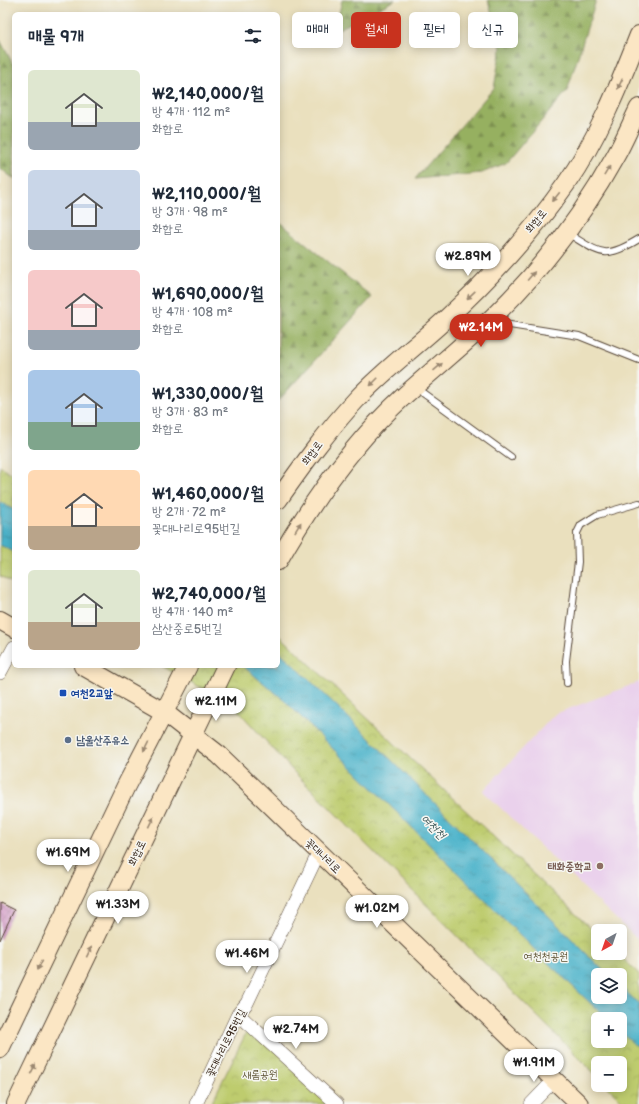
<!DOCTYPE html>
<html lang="ko">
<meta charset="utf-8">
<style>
:root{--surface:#fff;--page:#f6f6f7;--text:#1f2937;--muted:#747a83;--accent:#c8321e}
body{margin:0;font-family:"Balsamiq Sans","Poor Story",sans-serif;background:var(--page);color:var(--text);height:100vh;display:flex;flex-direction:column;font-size:15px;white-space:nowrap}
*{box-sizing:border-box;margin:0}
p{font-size:13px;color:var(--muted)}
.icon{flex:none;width:22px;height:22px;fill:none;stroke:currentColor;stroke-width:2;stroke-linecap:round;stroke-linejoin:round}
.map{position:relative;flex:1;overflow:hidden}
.side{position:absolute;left:12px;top:12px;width:268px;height:656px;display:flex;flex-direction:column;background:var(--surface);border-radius:6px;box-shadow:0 2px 10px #0003}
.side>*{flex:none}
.guide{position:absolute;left:292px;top:12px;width:287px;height:36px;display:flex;gap:8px}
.needle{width:26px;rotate:220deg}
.fabs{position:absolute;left:591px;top:924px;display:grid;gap:8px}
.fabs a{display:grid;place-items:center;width:36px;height:36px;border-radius:6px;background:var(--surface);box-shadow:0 2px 10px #0003;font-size:20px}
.price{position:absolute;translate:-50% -34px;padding:0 9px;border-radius:14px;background:#fff;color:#222;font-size:13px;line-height:26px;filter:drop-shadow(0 1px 2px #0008)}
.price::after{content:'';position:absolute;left:50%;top:24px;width:12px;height:9px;margin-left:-6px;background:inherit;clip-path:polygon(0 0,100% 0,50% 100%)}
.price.selected{background:var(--accent);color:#fff}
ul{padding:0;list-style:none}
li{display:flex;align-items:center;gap:12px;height:100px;padding:0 16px}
li span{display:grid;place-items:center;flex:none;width:112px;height:80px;border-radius:6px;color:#555}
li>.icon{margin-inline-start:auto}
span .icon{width:48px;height:48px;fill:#fffc;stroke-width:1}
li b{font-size:17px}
h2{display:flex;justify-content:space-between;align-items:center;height:48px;padding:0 16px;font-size:17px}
.chip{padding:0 14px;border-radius:6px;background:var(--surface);box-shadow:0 2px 10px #0003;font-size:14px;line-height:36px}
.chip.selected{background:var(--accent);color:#fff}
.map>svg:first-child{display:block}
.built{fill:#ead1ec}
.forest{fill:url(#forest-firs);stroke:#686d40}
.park{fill:url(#park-crowns);stroke:#7c7b46;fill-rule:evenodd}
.water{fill:url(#water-ripples);stroke:#436e74}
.building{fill:url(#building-cross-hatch)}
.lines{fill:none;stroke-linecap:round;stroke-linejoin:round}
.service-casing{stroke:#554536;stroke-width:8}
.minor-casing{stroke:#554536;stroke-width:14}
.secondary-casing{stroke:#554536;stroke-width:20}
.service{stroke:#fff;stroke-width:6}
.minor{stroke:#fff;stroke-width:13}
.secondary{stroke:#fbe6c4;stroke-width:18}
.oneway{fill:#9b8871}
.transit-dot{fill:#1a4fb4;stroke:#f6f6f2;stroke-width:1.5}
.service-dot{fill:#5c6f8a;stroke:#f6f6f2;stroke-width:1.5}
.education-dot{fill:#8d6e63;stroke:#f6f6f2;stroke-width:1.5}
.labels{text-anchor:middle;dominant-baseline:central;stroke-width:3;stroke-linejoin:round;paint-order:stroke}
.street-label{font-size:11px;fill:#3b2a1e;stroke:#f6f6f2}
.transit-label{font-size:11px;font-weight:bold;fill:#164399;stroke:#f6f6f2;text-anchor:start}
.service-label{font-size:11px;font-weight:bold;fill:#4e5e75;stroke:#f6f6f2;text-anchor:start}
.education-label{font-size:11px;font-weight:bold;fill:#785e54;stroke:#f6f6f2;text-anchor:end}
.park-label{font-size:11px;fill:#5c5232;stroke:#f6f6f2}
.water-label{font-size:12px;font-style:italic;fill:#415a5a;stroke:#f6f6f2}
</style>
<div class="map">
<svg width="639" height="1104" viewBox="0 0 639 1104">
<defs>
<pattern id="forest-firs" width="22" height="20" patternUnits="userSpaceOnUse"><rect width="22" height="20" fill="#96b061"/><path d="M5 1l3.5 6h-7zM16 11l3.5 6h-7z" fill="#7c8f4f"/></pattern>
<pattern id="park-crowns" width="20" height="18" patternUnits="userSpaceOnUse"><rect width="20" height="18" fill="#becc6e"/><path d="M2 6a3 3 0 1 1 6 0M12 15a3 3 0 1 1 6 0" fill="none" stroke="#a4af5f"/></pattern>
<pattern id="water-ripples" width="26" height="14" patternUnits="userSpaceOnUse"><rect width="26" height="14" fill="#4bb3ca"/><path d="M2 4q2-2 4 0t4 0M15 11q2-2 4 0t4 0" fill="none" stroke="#4092a3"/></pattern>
<pattern id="building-cross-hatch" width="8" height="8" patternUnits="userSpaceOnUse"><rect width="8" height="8" fill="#ce8cbf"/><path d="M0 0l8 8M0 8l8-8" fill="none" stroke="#a8739b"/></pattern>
</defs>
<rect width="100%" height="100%" fill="#f6f6f2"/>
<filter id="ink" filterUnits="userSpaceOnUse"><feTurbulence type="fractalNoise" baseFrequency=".025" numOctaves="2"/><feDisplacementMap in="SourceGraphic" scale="8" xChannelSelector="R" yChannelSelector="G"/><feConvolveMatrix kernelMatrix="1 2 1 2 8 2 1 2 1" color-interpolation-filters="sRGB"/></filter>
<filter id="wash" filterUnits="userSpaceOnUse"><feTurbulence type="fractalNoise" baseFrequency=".012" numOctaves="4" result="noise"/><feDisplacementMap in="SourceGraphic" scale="16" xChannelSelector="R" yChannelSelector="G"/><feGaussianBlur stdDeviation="0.9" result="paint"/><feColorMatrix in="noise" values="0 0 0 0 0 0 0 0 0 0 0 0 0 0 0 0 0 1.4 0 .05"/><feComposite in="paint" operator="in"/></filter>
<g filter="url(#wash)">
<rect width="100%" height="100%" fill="#eae0be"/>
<path class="built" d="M 639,682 L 639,941 L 483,791 L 555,714 Z"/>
<path class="forest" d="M 342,0 L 395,0 L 335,31 Z
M 488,0 L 596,0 L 567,91 L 506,163 L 482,173 L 415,179 L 494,88 L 501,48 Z
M 0,40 L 14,66 L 14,179 L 0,168 Z
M 278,221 L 372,297 L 278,401 Z"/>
<path class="park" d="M 0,466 L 14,475 L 14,584 L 0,576 Z
M 278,634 L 598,935 L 598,953 L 617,953 L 639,974 L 639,1104 L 625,1104 L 606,1085 L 620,1085 L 620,1063 L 598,1063 L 598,1077 L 296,774 L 234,706 L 162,666 L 278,666 ZM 598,975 L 620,975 L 620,997 L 598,997 ZM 598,1019 L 620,1019 L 620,1041 L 598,1041 Z
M 250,1025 L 337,1104 L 211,1104 Z"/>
<path class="water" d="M 0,502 L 14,510 L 14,552 L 0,545 Z
M 278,650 L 342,711 L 608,975 L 598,975 L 598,997 L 620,997 L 620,986 L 639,1004 L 639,1049 L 620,1031 L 620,1019 L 607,1019 L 544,959 L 284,700 L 243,666 L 278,666 Z"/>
<g id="blocks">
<path class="building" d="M 0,903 L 14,910 L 0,940 Z"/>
</g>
</g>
<g filter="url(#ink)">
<use href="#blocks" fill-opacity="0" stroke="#554536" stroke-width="1"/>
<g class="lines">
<defs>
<path id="service" d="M 567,233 C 601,253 603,261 639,239
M 491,322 L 579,336 L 639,360
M 416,388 L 511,457
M 567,683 L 566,661 L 578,562 L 577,533 L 581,525 L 597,515 L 639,503"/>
<path id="minor" d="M 0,673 L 14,647
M 238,1014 L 337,1104
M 196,1104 L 238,1014 L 247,1003 L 319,852
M 531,1104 L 554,1080"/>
<path id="secondary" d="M 278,500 C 302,466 327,431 356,400 C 384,370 418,345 448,317 C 490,278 533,231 566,184 C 598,138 619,86 639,35
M 278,561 C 312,501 354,442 404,396 C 436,367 469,341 499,311 C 544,266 584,213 615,157 C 624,141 631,124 639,108
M 0,620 L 14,628
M 83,666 L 164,712 L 219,755 L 579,1104
M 0,1049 L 126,786 L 188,666
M 16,1104 L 226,666"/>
</defs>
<use href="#service" class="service-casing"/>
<use href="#minor" class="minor-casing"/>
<use href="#secondary" class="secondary-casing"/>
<use href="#service" class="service"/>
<use href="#minor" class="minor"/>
<use href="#secondary" class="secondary"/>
</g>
<defs><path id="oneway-solid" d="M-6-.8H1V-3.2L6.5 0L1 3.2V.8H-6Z"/></defs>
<g class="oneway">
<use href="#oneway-solid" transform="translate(620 84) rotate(115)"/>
<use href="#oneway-solid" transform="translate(607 171) rotate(-59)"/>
<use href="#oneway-solid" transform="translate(556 197) rotate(128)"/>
<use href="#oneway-solid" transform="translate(531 276) rotate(-50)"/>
<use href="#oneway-solid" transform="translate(471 295) rotate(136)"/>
<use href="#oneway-solid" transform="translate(438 367) rotate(-41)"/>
<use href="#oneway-solid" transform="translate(374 382) rotate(135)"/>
<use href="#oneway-solid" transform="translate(298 527) rotate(-58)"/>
<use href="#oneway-solid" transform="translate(146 747) rotate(117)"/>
<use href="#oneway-solid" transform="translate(151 822) rotate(-64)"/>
<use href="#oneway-solid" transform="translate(89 952) rotate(-64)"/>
<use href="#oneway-solid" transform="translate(40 965) rotate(116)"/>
<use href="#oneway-solid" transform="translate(33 1069) rotate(-64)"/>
</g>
</g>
<rect class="transit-dot" x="59" y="689" width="8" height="8" rx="2"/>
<circle class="service-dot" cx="68" cy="740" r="4"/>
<circle class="education-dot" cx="600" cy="866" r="4"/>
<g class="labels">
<g class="street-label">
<text transform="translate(536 221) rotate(-51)">화합로</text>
<text transform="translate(312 453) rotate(-53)">화합로</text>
<text transform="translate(137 853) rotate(-64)">화합로</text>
<text transform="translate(323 856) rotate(44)">꽃대나리로</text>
<text transform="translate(226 1043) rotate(-63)">꽃대나리로95번길</text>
</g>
<g class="transit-label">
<text x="71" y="693">여천2교앞</text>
</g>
<g class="service-label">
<text x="76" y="740">남울산주유소</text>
</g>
<g class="education-label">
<text x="592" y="866">태화중학교</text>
</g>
<g class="park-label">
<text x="546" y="956">여천천공원</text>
<text x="260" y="1074">새롬공원</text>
</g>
<g class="water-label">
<text transform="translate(433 827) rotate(45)">여천천</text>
</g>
</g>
</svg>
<div class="fabs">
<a><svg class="needle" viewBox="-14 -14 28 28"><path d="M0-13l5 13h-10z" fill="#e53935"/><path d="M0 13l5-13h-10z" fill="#747a83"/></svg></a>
<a><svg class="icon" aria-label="layers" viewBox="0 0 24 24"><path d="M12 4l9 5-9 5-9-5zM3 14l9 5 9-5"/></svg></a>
<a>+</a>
<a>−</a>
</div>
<b class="price" style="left:468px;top:277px">₩2.89M</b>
<b class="price selected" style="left:481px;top:348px">₩2.14M</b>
<b class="price" style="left:216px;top:722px">₩2.11M</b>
<b class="price" style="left:68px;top:873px">₩1.69M</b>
<b class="price" style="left:118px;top:925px">₩1.33M</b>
<b class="price" style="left:377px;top:929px">₩1.02M</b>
<b class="price" style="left:247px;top:974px">₩1.46M</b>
<b class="price" style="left:296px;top:1050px">₩2.74M</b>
<b class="price" style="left:534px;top:1083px">₩1.91M</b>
<div class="guide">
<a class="chip">매매</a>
<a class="chip selected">월세</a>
<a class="chip">필터</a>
<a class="chip">신규</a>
</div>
<section class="side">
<h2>매물 9개<svg class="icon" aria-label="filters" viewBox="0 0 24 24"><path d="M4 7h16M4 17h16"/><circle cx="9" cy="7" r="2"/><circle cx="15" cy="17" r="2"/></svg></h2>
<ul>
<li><span style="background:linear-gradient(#dfe7d0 65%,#9aa5b1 0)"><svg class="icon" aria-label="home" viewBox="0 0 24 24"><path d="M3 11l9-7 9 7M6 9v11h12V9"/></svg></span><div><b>₩2,140,000/월</b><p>방 4개 · 112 m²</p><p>화합로</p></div></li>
<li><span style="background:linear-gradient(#c9d6e8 75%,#9aa5b1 0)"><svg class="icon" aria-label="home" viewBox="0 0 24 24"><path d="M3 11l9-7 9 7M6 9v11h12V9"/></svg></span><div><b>₩2,110,000/월</b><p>방 3개 · 98 m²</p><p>화합로</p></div></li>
<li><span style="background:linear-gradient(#f6c9c9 75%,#9aa5b1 0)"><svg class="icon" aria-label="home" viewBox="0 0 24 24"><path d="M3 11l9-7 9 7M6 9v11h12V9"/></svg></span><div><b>₩1,690,000/월</b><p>방 4개 · 108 m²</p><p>화합로</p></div></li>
<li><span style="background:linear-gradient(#a9c7e8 65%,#7fa58c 0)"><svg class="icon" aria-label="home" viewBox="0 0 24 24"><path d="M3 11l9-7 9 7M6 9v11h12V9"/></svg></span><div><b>₩1,330,000/월</b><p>방 3개 · 83 m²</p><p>화합로</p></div></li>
<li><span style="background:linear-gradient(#ffd9b3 70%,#b9a48a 0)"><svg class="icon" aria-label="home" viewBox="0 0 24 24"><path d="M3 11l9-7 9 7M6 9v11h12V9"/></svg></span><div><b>₩1,460,000/월</b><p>방 2개 · 72 m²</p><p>꽃대나리로95번길</p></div></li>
<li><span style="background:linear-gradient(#dfe7d0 65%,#b9a48a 0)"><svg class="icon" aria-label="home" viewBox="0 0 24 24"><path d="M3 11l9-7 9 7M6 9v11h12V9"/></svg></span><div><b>₩2,740,000/월</b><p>방 4개 · 140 m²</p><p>삼산중로5번길</p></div></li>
</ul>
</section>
</div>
